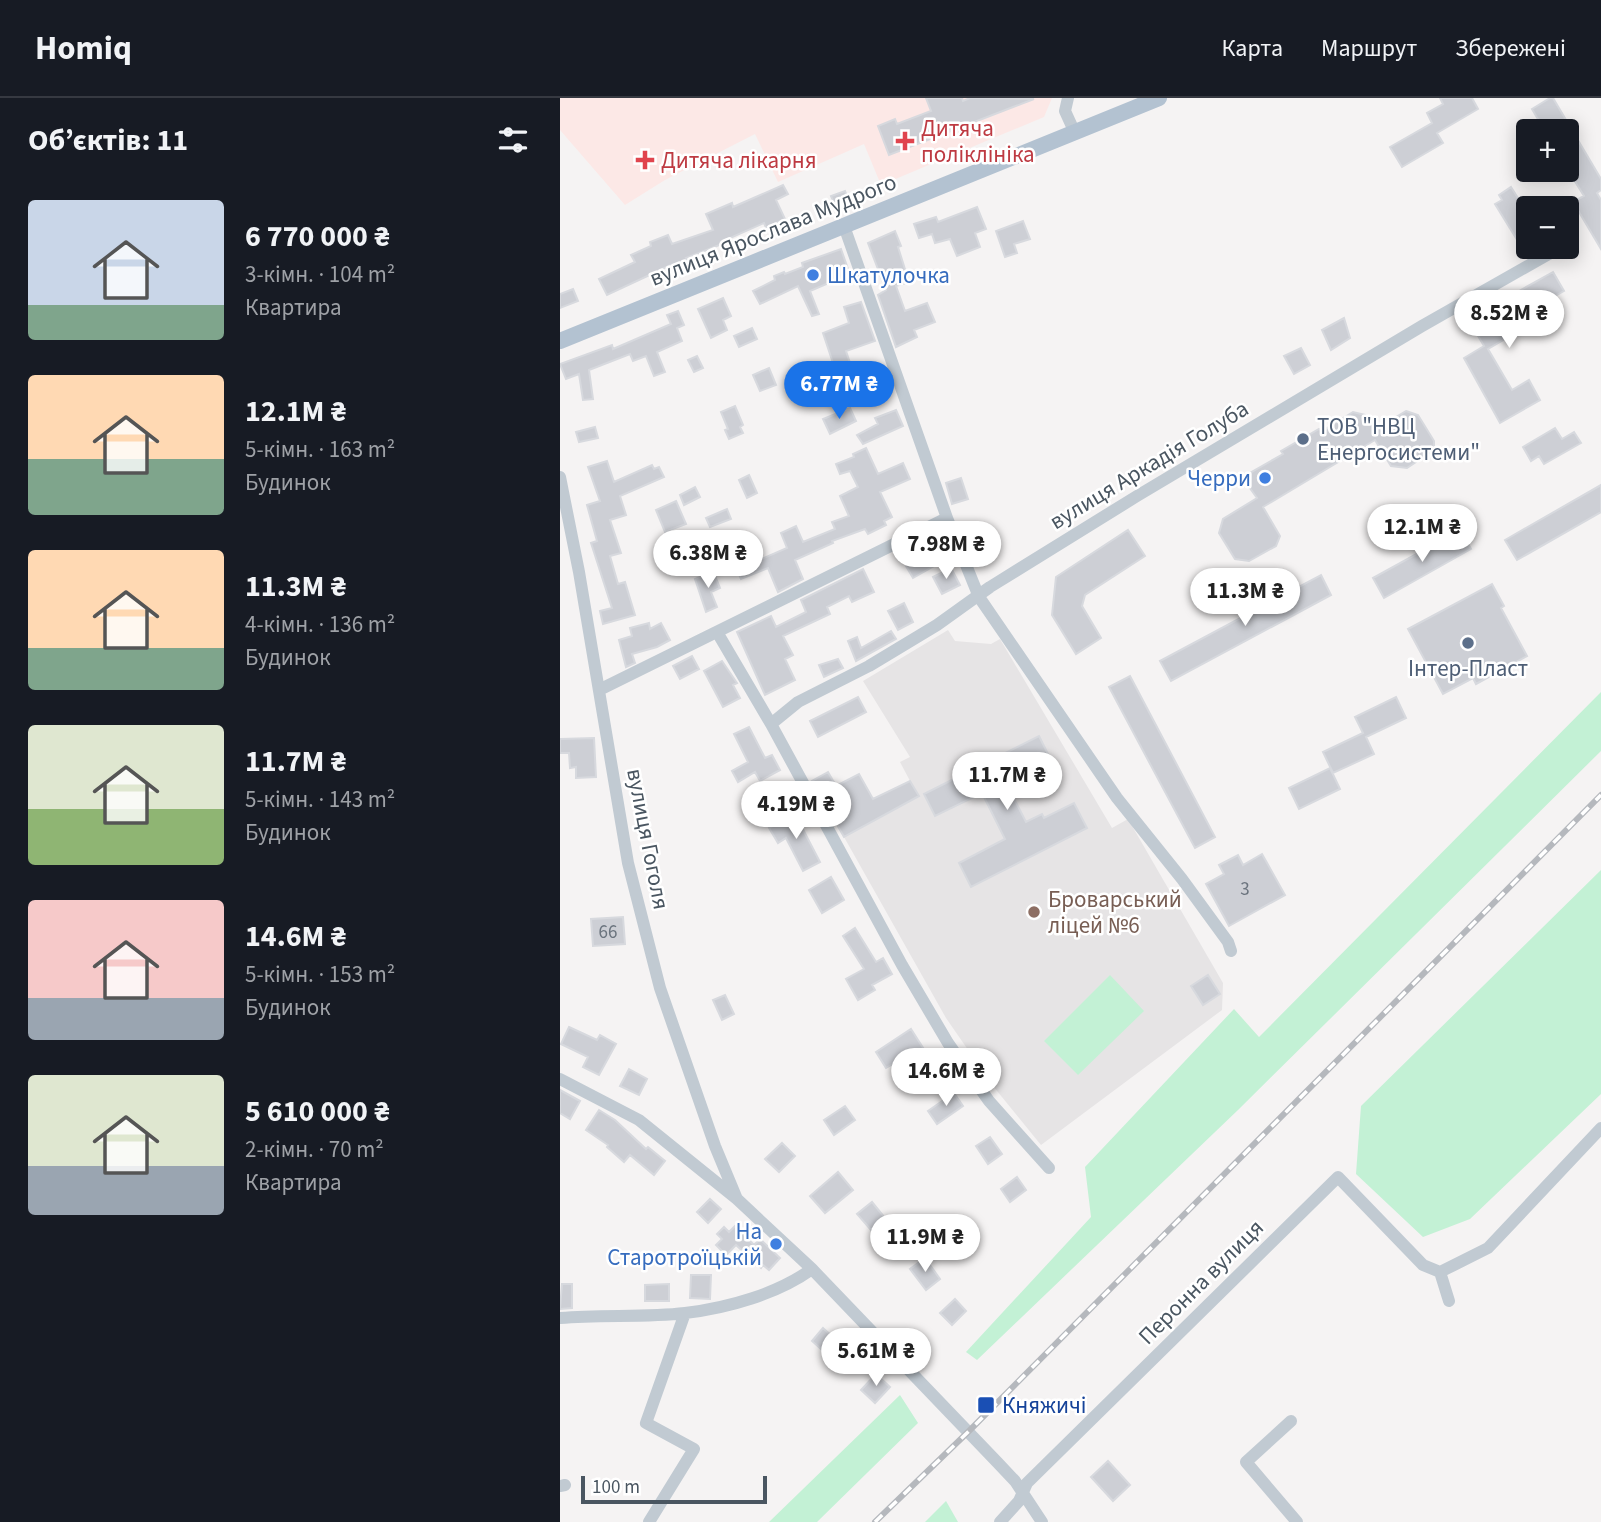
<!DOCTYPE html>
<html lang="uk">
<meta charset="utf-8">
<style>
:root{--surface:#171b24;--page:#242831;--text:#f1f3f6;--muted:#9ea1a6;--line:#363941;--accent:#1a73e8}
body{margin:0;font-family:"Source Sans 3",sans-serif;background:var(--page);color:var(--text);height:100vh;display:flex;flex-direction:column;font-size:26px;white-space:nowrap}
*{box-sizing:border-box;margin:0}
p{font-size:23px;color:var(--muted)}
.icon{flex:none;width:38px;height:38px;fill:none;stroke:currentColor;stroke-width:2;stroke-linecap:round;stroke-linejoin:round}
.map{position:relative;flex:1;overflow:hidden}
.side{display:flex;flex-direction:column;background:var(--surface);width:560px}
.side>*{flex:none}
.controls{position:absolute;left:956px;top:21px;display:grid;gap:14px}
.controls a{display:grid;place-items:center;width:63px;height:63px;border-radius:7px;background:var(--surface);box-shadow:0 4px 18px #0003;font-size:35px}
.scale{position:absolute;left:21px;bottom:18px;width:186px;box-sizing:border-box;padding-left:7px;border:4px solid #4a5661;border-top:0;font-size:19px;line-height:24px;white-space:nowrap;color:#4a5661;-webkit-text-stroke:5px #fff;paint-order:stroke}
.price{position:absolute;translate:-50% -60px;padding:0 16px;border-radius:24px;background:#fff;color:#222;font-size:23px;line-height:46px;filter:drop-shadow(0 2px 4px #0008)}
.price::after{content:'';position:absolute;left:50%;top:42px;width:21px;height:16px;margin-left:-10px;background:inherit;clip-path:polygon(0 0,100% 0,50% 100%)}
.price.on{background:var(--accent);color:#fff}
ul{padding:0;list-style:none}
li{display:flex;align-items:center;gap:21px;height:175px;padding:0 28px}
li span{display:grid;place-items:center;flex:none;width:196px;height:140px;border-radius:7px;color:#555}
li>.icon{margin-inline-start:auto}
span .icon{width:84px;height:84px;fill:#fffc;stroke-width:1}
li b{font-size:30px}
h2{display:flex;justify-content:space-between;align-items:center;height:84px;padding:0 28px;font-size:30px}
header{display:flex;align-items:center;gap:42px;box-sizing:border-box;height:98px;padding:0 35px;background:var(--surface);border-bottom:2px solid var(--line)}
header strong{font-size:33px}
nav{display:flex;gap:38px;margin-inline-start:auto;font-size:24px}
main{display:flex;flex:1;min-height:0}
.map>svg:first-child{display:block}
.education{fill:#e6e4e5}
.medical{fill:#fce8e6}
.green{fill:#c3f1d5}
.building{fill:#cdcfd5;stroke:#d7d9de;stroke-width:2}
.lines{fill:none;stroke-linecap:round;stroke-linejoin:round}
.minor{stroke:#c1cad2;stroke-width:12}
.major{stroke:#b3c2d1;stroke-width:16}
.rail-casing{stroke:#b5b8bd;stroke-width:6}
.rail{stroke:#fff;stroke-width:3.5;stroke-dasharray:10;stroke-linecap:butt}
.health-dot{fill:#e0444e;stroke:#fff;stroke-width:2.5}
.shop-dot{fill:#3f7fe0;stroke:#fff;stroke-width:2.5}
.service-dot{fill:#5c6f8a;stroke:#fff;stroke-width:2.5}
.education-dot{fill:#8d6e63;stroke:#fff;stroke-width:2.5}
.transit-dot{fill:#1a4fb4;stroke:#fff;stroke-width:2.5}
.labels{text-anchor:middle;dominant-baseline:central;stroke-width:5;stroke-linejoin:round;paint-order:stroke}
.number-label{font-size:19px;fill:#6b747e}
.health-label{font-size:23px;fill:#be3a42;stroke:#fff;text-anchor:start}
.street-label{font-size:23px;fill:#4a5661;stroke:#fff}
.shop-label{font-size:23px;fill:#366cbe;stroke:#fff;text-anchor:end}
.service-label{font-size:23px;fill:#4e5e75;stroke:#fff;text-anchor:start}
.education-label{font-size:23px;fill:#785e54;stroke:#fff;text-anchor:start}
.transit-label{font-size:23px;fill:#164399;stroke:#fff;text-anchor:start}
</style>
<header>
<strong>Homiq</strong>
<nav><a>Карта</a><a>Маршрут</a><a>Збережені</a></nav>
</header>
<main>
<section class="side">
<h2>Об’єктів: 11<svg class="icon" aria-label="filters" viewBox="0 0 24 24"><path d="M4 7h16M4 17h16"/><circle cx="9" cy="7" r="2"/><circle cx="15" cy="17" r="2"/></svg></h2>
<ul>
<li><span style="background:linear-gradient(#c9d6e8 75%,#7fa58c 0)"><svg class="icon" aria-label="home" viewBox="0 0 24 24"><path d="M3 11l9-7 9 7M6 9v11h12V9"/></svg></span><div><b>6 770 000 ₴</b><p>3-кімн. · 104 m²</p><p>Квартира</p></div></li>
<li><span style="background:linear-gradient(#ffd9b3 60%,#7fa58c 0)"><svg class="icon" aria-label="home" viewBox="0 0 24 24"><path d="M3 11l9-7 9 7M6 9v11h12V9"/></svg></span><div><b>12.1M ₴</b><p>5-кімн. · 163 m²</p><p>Будинок</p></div></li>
<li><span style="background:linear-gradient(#ffd9b3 70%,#7fa58c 0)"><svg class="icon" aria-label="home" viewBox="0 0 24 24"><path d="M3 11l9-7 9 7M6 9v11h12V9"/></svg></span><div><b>11.3M ₴</b><p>4-кімн. · 136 m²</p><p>Будинок</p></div></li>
<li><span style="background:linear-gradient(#dfe7d0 60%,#8fb573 0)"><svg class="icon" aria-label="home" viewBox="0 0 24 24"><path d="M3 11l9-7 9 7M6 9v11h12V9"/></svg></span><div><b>11.7M ₴</b><p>5-кімн. · 143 m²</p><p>Будинок</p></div></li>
<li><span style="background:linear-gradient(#f6c9c9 70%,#9aa5b1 0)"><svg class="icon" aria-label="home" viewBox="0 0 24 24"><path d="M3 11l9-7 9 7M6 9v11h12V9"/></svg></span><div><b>14.6M ₴</b><p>5-кімн. · 153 m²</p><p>Будинок</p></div></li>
<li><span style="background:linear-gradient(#dfe7d0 65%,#9aa5b1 0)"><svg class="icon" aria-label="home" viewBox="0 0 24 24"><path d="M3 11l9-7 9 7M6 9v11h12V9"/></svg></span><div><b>5 610 000 ₴</b><p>2-кімн. · 70 m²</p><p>Квартира</p></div></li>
</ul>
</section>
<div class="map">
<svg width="1041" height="1424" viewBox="0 0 1041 1424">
<rect width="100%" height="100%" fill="#f5f3f3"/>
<path class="education" d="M 388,532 L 395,543 L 431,546 L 440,541 L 552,730 L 568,721 L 663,885 L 662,912 L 481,1047 L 433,988 L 386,920 L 284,739 L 358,698 L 340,664 L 350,659 L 303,583 Z"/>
<path class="medical" d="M 0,0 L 492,0 L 484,19 L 321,87 L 304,46 L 218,84 L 195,36 L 105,82 L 65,107 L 0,32 Z"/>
<path class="green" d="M 1041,594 L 1041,653 L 678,1012 L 417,1262 L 406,1254 L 531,1119 L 525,1069 L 674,911 L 699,939 Z
M 1041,772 L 1041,996 L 910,1121 L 863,1139 L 796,1076 L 801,1008 Z
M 550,877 L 584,913 L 518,977 L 484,943 Z
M 340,1297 L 358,1325 L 257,1424 L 209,1424 Z
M 386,1403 L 398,1424 L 365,1424 Z"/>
<path class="building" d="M 366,0 L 402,0 L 403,3 L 410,0 L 474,1 L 329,57 L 318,28 L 335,21 L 337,26 L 371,13 Z
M 880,0 L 912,0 L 918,11 L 877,35 L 883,45 L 842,69 L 830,49 L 872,25 L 867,15 L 883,6 Z
M 990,0 L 993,0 L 1041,81 L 1041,92 L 1037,95 L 1041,102 L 1041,151 L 1013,104 L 1024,98 L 1006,69 L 1006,33 L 985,33 L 972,11 Z
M 223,87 L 228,96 L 216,102 L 225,121 L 206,130 L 204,125 L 161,144 L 162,146 L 126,160 L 128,163 L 112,170 L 111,167 L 47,197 L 39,181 L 75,164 L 71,157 L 91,148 L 90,144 L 108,137 L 112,146 L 153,132 L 146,116 L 172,105 L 173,109 Z
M 951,89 L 968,116 L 959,121 L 968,135 L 968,140 L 959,145 L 935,106 L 942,102 L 939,97 Z
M 285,93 L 289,103 L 275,108 L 271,98 Z
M 417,109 L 426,131 L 415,135 L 420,149 L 397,158 L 390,141 L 375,145 L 372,136 L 359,140 L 354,126 L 376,119 L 378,124 Z
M 463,123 L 470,141 L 454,146 L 457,155 L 445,159 L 436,133 Z
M 335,133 L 341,148 L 338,149 L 349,184 L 336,188 L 345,213 L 367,205 L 375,224 L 354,232 L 357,239 L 336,249 L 318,197 L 326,192 L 308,145 Z
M 281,151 L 288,171 L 283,173 L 285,178 L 250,193 L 259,216 L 252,218 L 238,188 L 200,206 L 193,193 L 215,182 L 214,178 L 224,174 L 225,176 L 243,169 L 242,165 Z
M 993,174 L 1004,193 L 962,217 L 969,227 L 928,251 L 952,292 L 969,282 L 980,302 L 940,325 L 904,260 L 924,248 L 914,231 L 958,206 L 952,197 Z
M 13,191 L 18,203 L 0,210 L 0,196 Z
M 163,200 L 171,218 L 163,222 L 167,232 L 151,240 L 138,211 Z
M 301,204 L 315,243 L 286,253 L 291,268 L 276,274 L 263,235 L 289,225 L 284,209 Z
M 118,213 L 124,227 L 117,230 L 122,243 L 97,254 L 105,274 L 94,278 L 86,258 L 73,263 L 70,256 L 29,272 L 33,301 L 23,302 L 19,276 L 6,281 L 0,266 L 52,247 L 53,251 L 111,226 L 107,217 Z
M 784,220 L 790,240 L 771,252 L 762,232 Z
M 192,230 L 197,241 L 179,249 L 174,238 Z
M 741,250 L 750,267 L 734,276 L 724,258 Z
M 137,258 L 143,270 L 134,274 L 128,262 Z
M 209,270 L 216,287 L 200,293 L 193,277 Z
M 323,273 L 330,289 L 303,301 L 297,287 Z
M 175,308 L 183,327 L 180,329 L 183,335 L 169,341 L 165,332 L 168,331 L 161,314 Z
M 290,310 L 296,323 L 270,336 L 263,321 Z
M 336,312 L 343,328 L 303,346 L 297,337 L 318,326 L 315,320 Z
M 846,313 L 858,317 L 874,343 L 874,352 L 847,370 L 831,368 L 815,342 L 703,409 L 720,438 L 716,448 L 689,463 L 675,461 L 659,435 L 663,421 L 697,400 L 687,386 L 690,375 L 723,356 L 721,353 L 759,331 L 762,333 L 793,314 L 805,317 L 816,331 Z
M 35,329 L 38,340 L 19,344 L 16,334 Z
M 995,330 L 1002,341 L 1014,334 L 1021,345 L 984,366 L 979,358 L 971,363 L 963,349 Z
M 306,350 L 318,376 L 343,365 L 350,381 L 320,394 L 332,419 L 324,423 L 326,427 L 308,436 L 305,431 L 272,443 L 273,445 L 235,462 L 243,481 L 218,494 L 208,470 L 181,481 L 174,465 L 190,459 L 192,465 L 227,450 L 221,435 L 236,428 L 243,444 L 275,431 L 272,424 L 289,418 L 280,398 L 298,389 L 290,373 L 280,376 L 276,366 L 294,359 L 293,356 Z
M 47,363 L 54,384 L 92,367 L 94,371 L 99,369 L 104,379 L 60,398 L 66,417 L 50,422 L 61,455 L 50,458 L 58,486 L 65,484 L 75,517 L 43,526 L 40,513 L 52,510 L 31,445 L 37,443 L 27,407 L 40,403 L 28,369 Z
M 189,377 L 197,395 L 187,400 L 179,382 Z
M 401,380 L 408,401 L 392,406 L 386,385 Z
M 1041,387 L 1041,414 L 957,462 L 945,442 Z
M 135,389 L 140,399 L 124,407 L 120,397 Z
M 116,403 L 126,426 L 105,434 L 96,412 Z
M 167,411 L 171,421 L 150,429 L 146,420 Z
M 568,432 L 585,458 L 525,497 L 522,508 L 541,540 L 516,556 L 492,517 L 496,479 Z
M 900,432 L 911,451 L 824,500 L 813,480 Z
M 361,453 L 364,458 L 369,455 L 376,467 L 353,480 L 346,468 L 353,464 L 350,459 Z
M 391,470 L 400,487 L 382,496 L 373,479 Z
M 303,471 L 314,494 L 292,504 L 289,498 L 267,509 L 270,516 L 223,538 L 233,557 L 225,561 L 235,582 L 205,597 L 177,534 L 211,518 L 216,529 L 246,514 L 241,502 Z
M 153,473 L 160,490 L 151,494 L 157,509 L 146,514 L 135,481 Z
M 761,477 L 771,497 L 611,583 L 600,563 Z
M 932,486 L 944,508 L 941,510 L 967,558 L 916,586 L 913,580 L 883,596 L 848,531 Z
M 344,505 L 353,524 L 338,532 L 328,513 Z
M 89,525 L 90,531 L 101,525 L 110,542 L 97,549 L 72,556 L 75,565 L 66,569 L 59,542 L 72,538 L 70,530 Z
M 331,533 L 336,541 L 296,563 L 288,543 L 297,539 L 301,550 Z
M 132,558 L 139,571 L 120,581 L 113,568 Z
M 278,561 L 283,570 L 264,579 L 259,567 Z
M 162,563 L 177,585 L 173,587 L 180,600 L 163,609 L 144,573 Z
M 570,578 L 655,739 L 635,750 L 549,589 Z
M 298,599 L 306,614 L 258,639 L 250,623 Z
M 836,599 L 846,620 L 806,639 L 814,656 L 773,675 L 763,654 L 803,635 L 795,619 Z
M 189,629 L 205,660 L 212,657 L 220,672 L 200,683 L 195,674 L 178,684 L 172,673 L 188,664 L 174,636 Z
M 479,638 L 491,662 L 446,685 L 466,724 L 482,716 L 484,720 L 514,705 L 527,730 L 411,789 L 399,765 L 445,741 L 422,695 L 375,718 L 364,696 Z
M 34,640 L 36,679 L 16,680 L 16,669 L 10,670 L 9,655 L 0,655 L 0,641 Z
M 770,670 L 780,691 L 739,711 L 729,690 Z
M 268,674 L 276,688 L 299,676 L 313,701 L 350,683 L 359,698 L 284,739 L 252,683 Z
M 211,687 L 218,699 L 194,710 L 188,700 Z
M 235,716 L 260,764 L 243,773 L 226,740 L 218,745 L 209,730 Z
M 702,756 L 725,797 L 669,828 L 646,786 L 664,776 L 659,767 L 678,757 L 683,767 Z
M 271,779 L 284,802 L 262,815 L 249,792 Z
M 63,819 L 65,846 L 33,848 L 31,821 Z
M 295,830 L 316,864 L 323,860 L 332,876 L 312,887 L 315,892 L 298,902 L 286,881 L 304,871 L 283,838 Z
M 648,877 L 660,896 L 643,907 L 631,888 Z
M 165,897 L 174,916 L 162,922 L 153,902 Z
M 9,929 L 37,942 L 40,937 L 56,946 L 39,977 L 23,969 L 28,959 L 1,946 Z
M 351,931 L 367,956 L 375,952 L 387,972 L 366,985 L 361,977 L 352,982 L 340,962 L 326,970 L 316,954 Z
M 69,971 L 87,981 L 79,997 L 60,988 Z
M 0,992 L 20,1003 L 10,1021 L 0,1015 Z
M 394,995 L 403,1008 L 377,1026 L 368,1013 Z
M 285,1008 L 295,1022 L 274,1037 L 264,1022 Z
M 39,1012 L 55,1022 L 86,1051 L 88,1049 L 105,1063 L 94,1077 L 70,1057 L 64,1064 L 47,1049 L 48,1047 L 26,1032 Z
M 430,1039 L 442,1056 L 428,1066 L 416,1048 Z
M 222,1045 L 235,1058 L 219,1074 L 205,1061 Z
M 278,1074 L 293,1092 L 265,1115 L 250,1098 Z
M 457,1079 L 466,1092 L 450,1104 L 441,1091 Z
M 150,1101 L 161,1111 L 148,1125 L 137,1114 Z
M 312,1104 L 333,1130 L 342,1123 L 356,1140 L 333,1158 L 312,1131 L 311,1132 L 297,1116 Z
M 175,1128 L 194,1147 L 200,1141 L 220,1160 L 209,1172 L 203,1167 L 201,1170 L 176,1147 L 166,1157 L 156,1147 L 162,1141 L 157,1136 L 164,1129 L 169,1134 Z
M 365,1160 L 380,1181 L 366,1192 L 350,1171 Z
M 131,1177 L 151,1177 L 150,1201 L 130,1200 Z
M 2,1186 L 12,1186 L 12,1210 L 0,1211 Z
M 109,1186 L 109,1203 L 85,1203 L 85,1187 Z
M 395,1201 L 406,1213 L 392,1227 L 380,1215 Z
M 263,1230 L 282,1247 L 271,1260 L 252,1243 Z
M 316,1276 L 330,1289 L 315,1305 L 301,1292 Z
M 548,1363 L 570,1387 L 553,1403 L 531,1379 Z"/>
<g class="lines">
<path class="minor" d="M 508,0 L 505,13 L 515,35
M 284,128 L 387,420 L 419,499 L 557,700 L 622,781 L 668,844 L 671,853
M 0,379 L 19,474 L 68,765 L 100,890 L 155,1048 L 177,1101
M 157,534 L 211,626 L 342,867 L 388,945 L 429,1003 L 489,1070
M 39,592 L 387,420
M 211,626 L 238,604 L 309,568 L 377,527 L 430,489 L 577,398 L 862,228 L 994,153
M 0,981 L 79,1022 L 177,1101 L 252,1171 L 437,1364 L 455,1383 L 482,1424
M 880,1174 L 928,1150 L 1041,1030
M 0,1220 C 41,1216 84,1220 125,1215 C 168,1210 217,1196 252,1171
M 731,1323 L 686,1364 L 737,1424
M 0,1388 L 5,1387
M 89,1424 L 134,1351 L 86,1325 L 125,1215
M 440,1424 L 459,1403 L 467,1385 L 778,1079 L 863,1167 L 880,1174 L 889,1203"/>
<path class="major" d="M 0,243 L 599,0"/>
<defs>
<path id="rail" d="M 315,1424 L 408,1334 L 1041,697"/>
</defs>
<use href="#rail" class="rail-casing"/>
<use href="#rail" class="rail"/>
</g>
<g class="health-dot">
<path d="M341.5 32.5h7v7h7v7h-7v7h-7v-7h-7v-7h7z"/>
<path d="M81.5 51.5h7v7h7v7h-7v7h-7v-7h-7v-7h7z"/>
</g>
<g class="shop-dot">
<circle cx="253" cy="177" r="7"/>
<circle cx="705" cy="380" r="7"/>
<circle cx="216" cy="1146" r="7"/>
</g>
<g class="service-dot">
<circle cx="743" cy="341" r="7"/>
<circle cx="908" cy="545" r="7"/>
</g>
<circle class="education-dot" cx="474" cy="814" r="7"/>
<rect class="transit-dot" x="417" y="1298" width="18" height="18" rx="3.5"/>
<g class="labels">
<g class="number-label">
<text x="685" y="791">3</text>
<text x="48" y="834">66</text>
</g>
<g class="health-label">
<text x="361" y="30">Дитяча<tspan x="361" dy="26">поліклініка</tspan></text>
<text x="101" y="62">Дитяча лікарня</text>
</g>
<g class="street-label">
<text transform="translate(213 132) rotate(-22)">вулиця Ярослава Мудрого</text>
<text transform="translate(589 367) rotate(-31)">вулиця Аркадія Голуба</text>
<text transform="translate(88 741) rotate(79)">вулиця Гоголя</text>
<text transform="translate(641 1184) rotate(-45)">Перонна вулиця</text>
</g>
<g class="shop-label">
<text x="267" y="177" text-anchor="start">Шкатулочка</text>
<text x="691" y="380">Черри</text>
<text x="202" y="1133">На<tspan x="202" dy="26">Старотроїцькій</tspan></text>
</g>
<g class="service-label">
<text x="757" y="328">ТОВ "НВЦ<tspan x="757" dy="26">Енергосистеми"</tspan></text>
<text x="908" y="570" text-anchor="middle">Інтер-Пласт</text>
</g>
<g class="education-label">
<text x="488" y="801">Броварський<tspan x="488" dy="26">ліцей №6</tspan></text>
</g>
<g class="transit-label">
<text x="442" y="1307">Княжичі</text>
</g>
</g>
</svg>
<div class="controls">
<a>+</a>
<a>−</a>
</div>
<div class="scale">100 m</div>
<b class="price" style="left:949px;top:252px">8.52M ₴</b>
<b class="price on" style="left:279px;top:323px">6.77M ₴</b>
<b class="price" style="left:862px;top:466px">12.1M ₴</b>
<b class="price" style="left:386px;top:483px">7.98M ₴</b>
<b class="price" style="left:148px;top:492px">6.38M ₴</b>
<b class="price" style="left:685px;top:530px">11.3M ₴</b>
<b class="price" style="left:447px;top:714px">11.7M ₴</b>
<b class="price" style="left:236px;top:743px">4.19M ₴</b>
<b class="price" style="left:386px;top:1010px">14.6M ₴</b>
<b class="price" style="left:365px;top:1176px">11.9M ₴</b>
<b class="price" style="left:316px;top:1290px">5.61M ₴</b>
</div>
</main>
